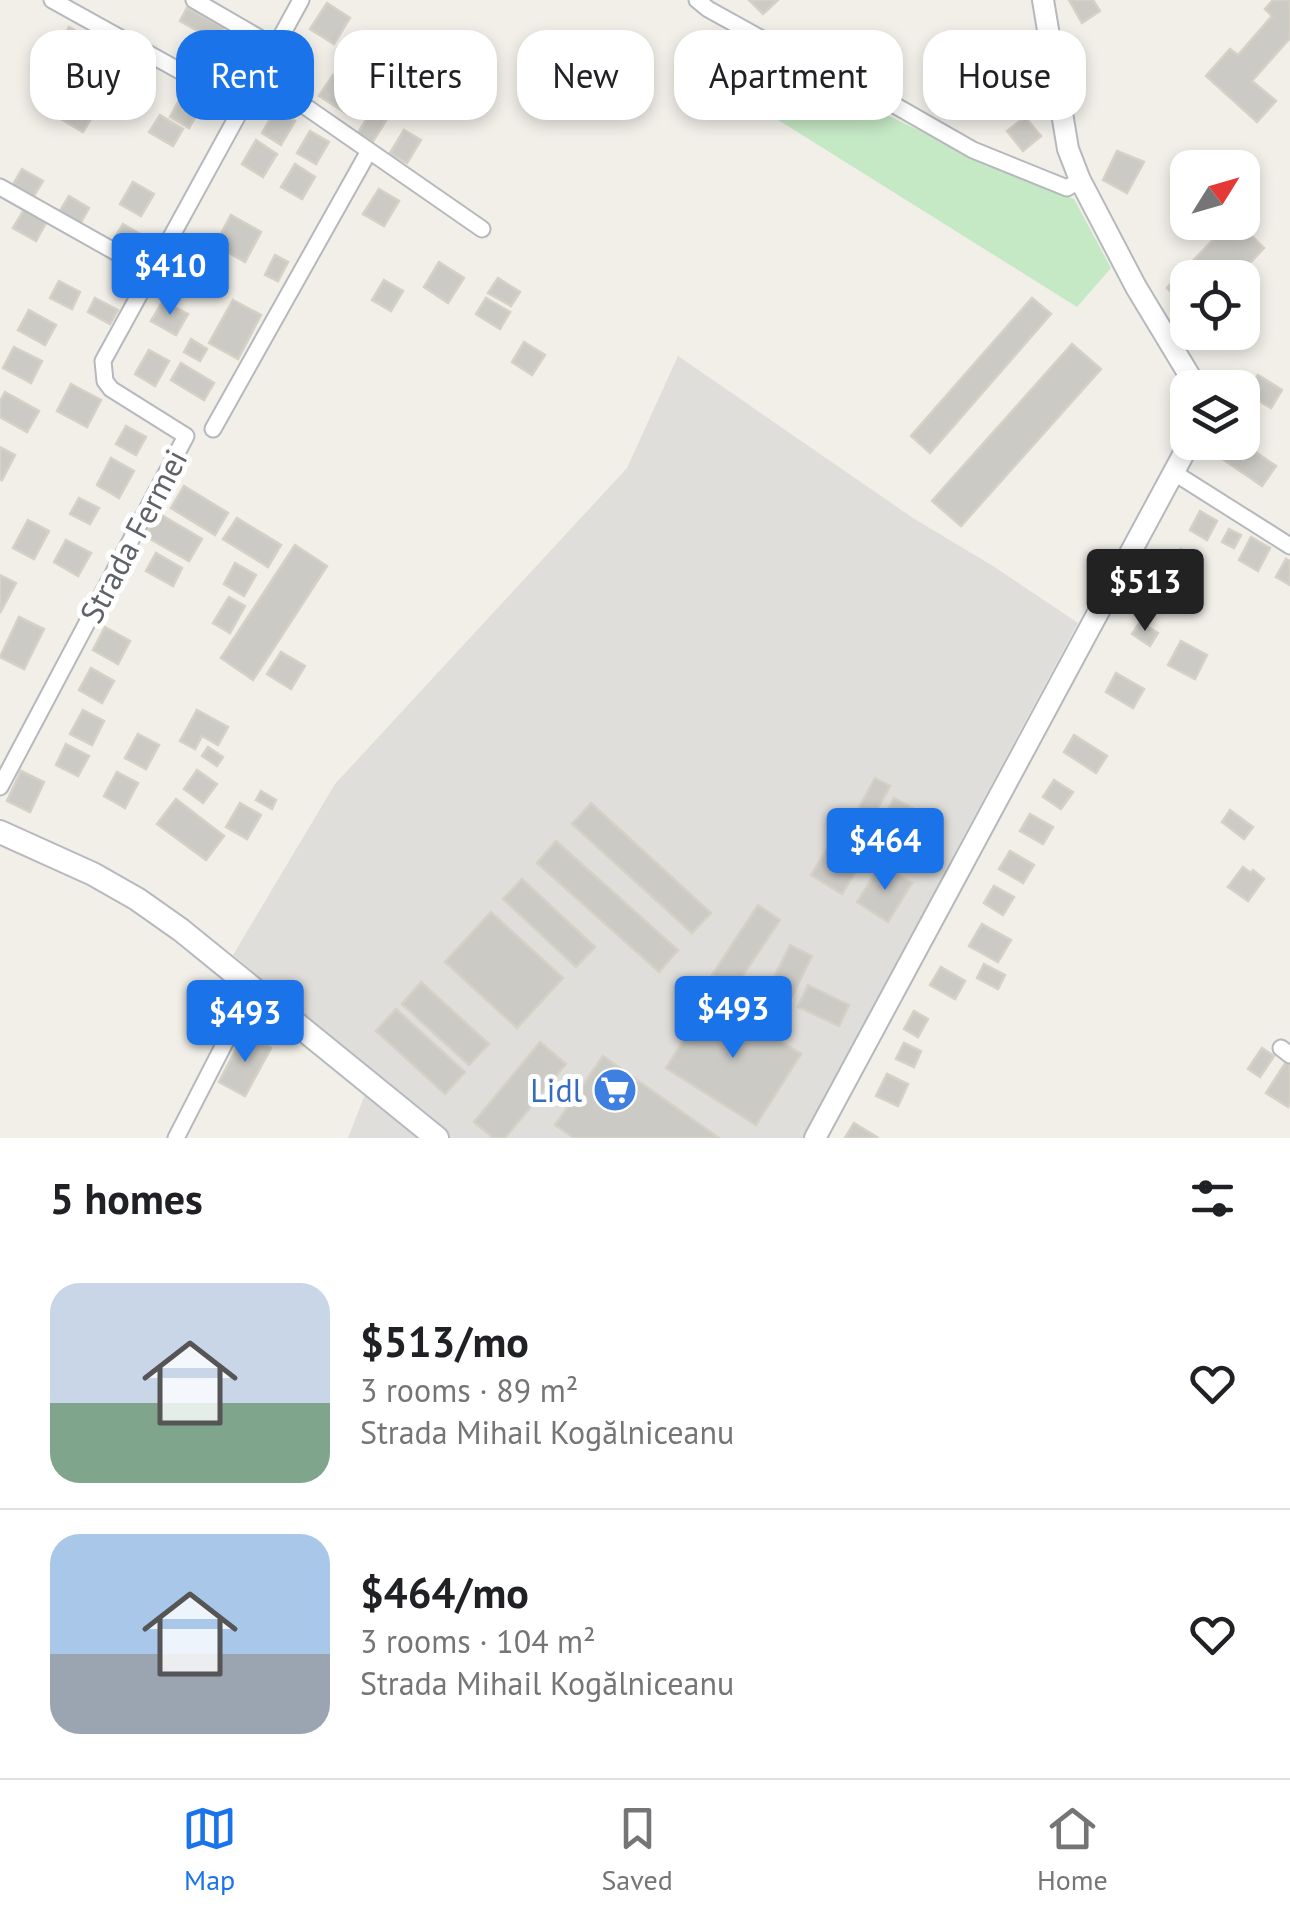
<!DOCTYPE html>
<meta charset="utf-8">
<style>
:root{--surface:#fff;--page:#f2f2f2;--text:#202124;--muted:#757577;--line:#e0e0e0;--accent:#1a73e8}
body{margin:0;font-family:"PT Sans",sans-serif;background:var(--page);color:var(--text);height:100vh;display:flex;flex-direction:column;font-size:38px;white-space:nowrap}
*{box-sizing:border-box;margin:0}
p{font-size:32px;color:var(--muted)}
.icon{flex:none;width:55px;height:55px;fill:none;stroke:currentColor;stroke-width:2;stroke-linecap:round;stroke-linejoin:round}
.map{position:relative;height:1138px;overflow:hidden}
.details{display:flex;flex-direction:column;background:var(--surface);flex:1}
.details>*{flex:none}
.banner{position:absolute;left:30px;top:30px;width:1230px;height:90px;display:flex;gap:20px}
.needle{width:65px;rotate:53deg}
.tools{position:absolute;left:1170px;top:150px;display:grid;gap:20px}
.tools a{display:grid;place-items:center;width:90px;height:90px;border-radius:20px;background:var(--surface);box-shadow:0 5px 15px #0003;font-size:50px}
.price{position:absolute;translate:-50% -85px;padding:0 22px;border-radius:10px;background:var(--accent);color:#fff;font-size:32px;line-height:65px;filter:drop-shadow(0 2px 5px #0008)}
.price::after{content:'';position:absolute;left:50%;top:60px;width:30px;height:22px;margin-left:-15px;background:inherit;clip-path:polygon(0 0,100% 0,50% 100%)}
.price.current{background:#222;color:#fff}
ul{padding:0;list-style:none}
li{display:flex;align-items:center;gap:30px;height:250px;padding:0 50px}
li+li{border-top:2px solid var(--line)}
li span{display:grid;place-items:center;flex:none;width:280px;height:200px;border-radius:30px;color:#555}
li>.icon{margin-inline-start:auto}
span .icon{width:120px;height:120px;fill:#fffc;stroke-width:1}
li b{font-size:42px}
h2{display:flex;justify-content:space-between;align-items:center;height:120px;padding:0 50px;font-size:42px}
.tag{padding:0 35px;border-radius:30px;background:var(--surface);box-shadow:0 5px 15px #0003;font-size:35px;line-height:90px}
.tag.current{background:var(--accent);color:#fff}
.tabs{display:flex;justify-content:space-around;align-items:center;height:140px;border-top:2px solid var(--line);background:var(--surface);font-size:28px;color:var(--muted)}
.tabs a{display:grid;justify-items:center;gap:5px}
.tabs .current{color:var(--accent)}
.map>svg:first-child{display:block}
.industrial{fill:#e0deda}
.green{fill:#c5e8c5}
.building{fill:#cccac5;stroke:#d6d1c6;stroke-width:2.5}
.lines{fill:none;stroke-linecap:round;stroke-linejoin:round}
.minor-casing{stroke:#b5b8bc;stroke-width:19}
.tertiary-casing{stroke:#b5b8bc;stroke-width:24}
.secondary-casing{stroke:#b6babf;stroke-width:26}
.minor{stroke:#fff;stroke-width:15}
.tertiary{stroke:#fff;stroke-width:20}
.secondary{stroke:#fff;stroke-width:22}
.labels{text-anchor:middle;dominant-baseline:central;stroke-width:10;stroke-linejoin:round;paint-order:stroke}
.street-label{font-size:32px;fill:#5f6368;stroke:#fff}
.shop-label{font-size:32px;fill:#366cbe;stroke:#fff;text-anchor:end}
</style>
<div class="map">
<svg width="1290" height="1138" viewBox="0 0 1290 1138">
<rect width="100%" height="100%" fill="#f1efe8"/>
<path class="industrial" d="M 678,356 L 913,518 L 993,566 L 1078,623 L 952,858 L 807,1138 L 348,1138 L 373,1074 L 233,955 L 335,784 L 627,468 Z"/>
<path class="green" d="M 792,71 L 1037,185 L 1074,199 L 1111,268 L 1077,307 L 767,113 Z"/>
<path class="building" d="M 749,0 L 778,0 L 763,14 Z
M 1069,0 L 1093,0 L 1100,11 L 1082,23 Z
M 1273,0 L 1290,0 L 1290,38 L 1252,81 L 1276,101 L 1257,122 L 1206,76 L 1230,49 L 1238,55 L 1272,16 L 1265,9 Z
M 327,3 L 350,18 L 334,44 L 310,29 Z
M 187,8 L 224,28 L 216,41 L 180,21 Z
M 69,27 L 91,39 L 78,62 L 57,49 Z
M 292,45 L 310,55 L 293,83 L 276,73 Z
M 131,64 L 151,75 L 138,98 L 118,87 Z
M 333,75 L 360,91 L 346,113 L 319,96 Z
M 183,93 L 203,104 L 189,128 L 170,117 Z
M 70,104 L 92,117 L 83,132 L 61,119 Z
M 276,109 L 295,121 L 281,145 L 262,133 Z
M 372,110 L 387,119 L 372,143 L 358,133 Z
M 160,115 L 183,129 L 173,146 L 149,132 Z
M 1025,117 L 1041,136 L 1023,151 L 1007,131 Z
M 404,130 L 421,140 L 407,163 L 390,153 Z
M 310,131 L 329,142 L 316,164 L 297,153 Z
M 256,140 L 277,154 L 263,177 L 242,164 Z
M 1117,151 L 1144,162 L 1127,193 L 1103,180 Z
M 295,164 L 315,177 L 302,199 L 281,187 Z
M 22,169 L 43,181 L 32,199 L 12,186 Z
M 133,182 L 154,194 L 141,216 L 120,204 Z
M 379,189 L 399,201 L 384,226 L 363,214 Z
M 69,196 L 89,208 L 79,226 L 58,214 Z
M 25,208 L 47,221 L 36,241 L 13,228 Z
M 231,215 L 261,232 L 245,262 L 215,245 Z
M 1230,222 L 1238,222 L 1264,248 L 1236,278 L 1188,278 L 1188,308 L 1167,288 Z
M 123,224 L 143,236 L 133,254 L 112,242 Z
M 190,244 L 216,258 L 200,290 L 174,276 Z
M 275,255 L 288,262 L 278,281 L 265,275 Z
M 439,262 L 464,278 L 448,303 L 424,287 Z
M 498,278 L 520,292 L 511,306 L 488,293 Z
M 384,280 L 403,291 L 391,311 L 372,300 Z
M 59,281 L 80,292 L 72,309 L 50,298 Z
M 95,298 L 118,310 L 110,324 L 88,312 Z
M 486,298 L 510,312 L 500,329 L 476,314 Z
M 1032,298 L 1051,314 L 930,453 L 911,436 Z
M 233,300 L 261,315 L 238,359 L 209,343 Z
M 163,301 L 188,314 L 176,335 L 151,321 Z
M 29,310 L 56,325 L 45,345 L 18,330 Z
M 191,339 L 207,349 L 200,361 L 184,352 Z
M 524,342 L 545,355 L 532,375 L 512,362 Z
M 1072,344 L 1101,369 L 961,526 L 932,501 Z
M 14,347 L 42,361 L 31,383 L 3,368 Z
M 149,350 L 169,361 L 155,386 L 135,374 Z
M 181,363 L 214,383 L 204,400 L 171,380 Z
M 1258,375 L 1282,390 L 1271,408 L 1246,393 Z
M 71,384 L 101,400 L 87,427 L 57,411 Z
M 5,392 L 39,411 L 27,432 L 0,417 L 0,401 Z
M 126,426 L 146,437 L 136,455 L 116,444 Z
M 1236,442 L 1241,442 L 1276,466 L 1262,486 L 1224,460 Z
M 0,447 L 15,455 L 2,480 L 0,479 Z
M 111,458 L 134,471 L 119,498 L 97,485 Z
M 184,486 L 228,513 L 215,535 L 171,508 Z
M 79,498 L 99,508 L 90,524 L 70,514 Z
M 1200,511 L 1217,521 L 1207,540 L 1190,530 Z
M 158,513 L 202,539 L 189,561 L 145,536 Z
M 237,518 L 281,545 L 268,567 L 223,539 Z
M 28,520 L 49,531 L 34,559 L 13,548 Z
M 1229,529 L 1241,535 L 1234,548 L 1222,542 Z
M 1251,537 L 1270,548 L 1258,571 L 1239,560 Z
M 66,540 L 91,553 L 78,576 L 54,562 Z
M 295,545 L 327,566 L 253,680 L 221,658 Z
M 1181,549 L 1197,558 L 1186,578 L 1170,569 Z
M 156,553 L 182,568 L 173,586 L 146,571 Z
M 1286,559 L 1290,561 L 1290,585 L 1276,577 Z
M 235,563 L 256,575 L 244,596 L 224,584 Z
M 0,575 L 16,583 L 0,613 Z
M 1160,582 L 1176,591 L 1165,612 L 1149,603 Z
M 229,597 L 245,606 L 230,633 L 213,623 Z
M 19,617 L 44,629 L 24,669 L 0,657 Z
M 1140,622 L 1158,633 L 1150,646 L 1132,634 Z
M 105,627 L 130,641 L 118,664 L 93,650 Z
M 1181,641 L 1207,655 L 1195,679 L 1168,665 Z
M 281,652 L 305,666 L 291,689 L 267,674 Z
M 91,668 L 114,681 L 102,703 L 79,690 Z
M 1116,673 L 1144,689 L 1133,708 L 1106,692 Z
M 83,710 L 104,721 L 92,745 L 70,734 Z
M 197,710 L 228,727 L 218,745 L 202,736 L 195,749 L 180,741 Z
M 138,734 L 159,745 L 146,769 L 125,758 Z
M 1074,735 L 1107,756 L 1096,773 L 1064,752 Z
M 66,744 L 89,756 L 78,776 L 56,765 Z
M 208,747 L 223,757 L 217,766 L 202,756 Z
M 197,770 L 217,784 L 203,803 L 184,789 Z
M 21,771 L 44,782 L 30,812 L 7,801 Z
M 117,772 L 138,783 L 125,808 L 104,796 Z
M 875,778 L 890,786 L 868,827 L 853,819 Z
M 1054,780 L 1073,792 L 1061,809 L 1043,797 Z
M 261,791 L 276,800 L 272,809 L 256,800 Z
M 894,798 L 941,823 L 922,860 L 875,835 Z
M 176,799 L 224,836 L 206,860 L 157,824 Z
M 240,803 L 261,815 L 247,839 L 226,827 Z
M 591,803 L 711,913 L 692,933 L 572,824 Z
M 1230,810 L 1253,827 L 1244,839 L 1222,822 Z
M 1030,814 L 1053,827 L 1043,844 L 1020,831 Z
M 835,836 L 866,855 L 842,894 L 811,875 Z
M 556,841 L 678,950 L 659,972 L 537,863 Z
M 1010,851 L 1034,865 L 1023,883 L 999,869 Z
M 881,864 L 912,883 L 888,922 L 857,902 Z
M 1243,867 L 1251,873 L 1253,870 L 1264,879 L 1248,901 L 1228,887 Z
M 522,879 L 595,947 L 576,967 L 503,899 Z
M 994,886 L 1014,897 L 1003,915 L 984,903 Z
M 758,905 L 780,920 L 734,989 L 712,975 Z
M 491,912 L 563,978 L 517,1028 L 445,962 Z
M 982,924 L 1011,940 L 998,962 L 969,946 Z
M 790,945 L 812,956 L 781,1019 L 759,1008 Z
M 984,964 L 1005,975 L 998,989 L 977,978 Z
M 941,967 L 965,981 L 955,999 L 930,985 Z
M 421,982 L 489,1044 L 469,1065 L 402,1004 Z
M 808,985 L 849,1005 L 839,1026 L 798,1007 Z
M 710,997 L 801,1054 L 756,1125 L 666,1068 Z
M 396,1009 L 465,1072 L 445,1094 L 376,1031 Z
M 914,1011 L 928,1019 L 918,1037 L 904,1029 Z
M 244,1034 L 271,1048 L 245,1096 L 219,1082 Z
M 540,1042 L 566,1064 L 505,1138 L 493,1138 L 474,1122 Z
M 904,1043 L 921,1051 L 914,1067 L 896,1059 Z
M 1262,1048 L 1274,1056 L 1260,1077 L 1248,1069 Z
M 603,1056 L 719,1138 L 574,1138 L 555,1125 Z
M 1286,1062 L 1290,1065 L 1290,1103 L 1288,1107 L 1266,1093 Z
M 887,1074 L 908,1084 L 898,1106 L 876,1096 Z
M 854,1123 L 877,1137 L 876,1138 L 845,1138 Z"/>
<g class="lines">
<defs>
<path id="minor" d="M 52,0 L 243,106
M 194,0 L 275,47
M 697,0 L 708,9 L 811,66 L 875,94 L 973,150 L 1067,188 L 1080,180
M 260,75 L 482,229
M 0,187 L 151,272
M 213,429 L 369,151
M 1173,472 L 1290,546
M 0,787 L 186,436 L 111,389 L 105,381 L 103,361 L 301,0
M 1281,1048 L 1290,1055
M 176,1138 L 253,988"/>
<path id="tertiary" d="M 1043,0 L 1068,149 L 1080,180 L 1136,287 L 1197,388
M 815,1138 L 1190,442"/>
<path id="secondary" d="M 0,832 L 93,874 L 137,899 L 181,930 L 437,1138"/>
</defs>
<use href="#minor" class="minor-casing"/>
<use href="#tertiary" class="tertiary-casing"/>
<use href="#secondary" class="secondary-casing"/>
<use href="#minor" class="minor"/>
<use href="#tertiary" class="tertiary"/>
<use href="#secondary" class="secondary"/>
</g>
<defs>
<symbol id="supermarket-disc" viewBox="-11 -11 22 22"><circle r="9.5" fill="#3f7fe0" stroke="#fff"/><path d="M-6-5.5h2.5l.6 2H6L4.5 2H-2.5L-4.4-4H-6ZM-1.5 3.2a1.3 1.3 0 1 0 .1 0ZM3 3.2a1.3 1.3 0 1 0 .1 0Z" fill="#fff"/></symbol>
</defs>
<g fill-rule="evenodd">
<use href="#supermarket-disc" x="590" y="1065" width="50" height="50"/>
</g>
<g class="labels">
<g class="street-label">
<text transform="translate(133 536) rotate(-62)">Strada Fermei</text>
</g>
<g class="shop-label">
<text x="582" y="1090">Lidl</text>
</g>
</g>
</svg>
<div class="tools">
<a><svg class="needle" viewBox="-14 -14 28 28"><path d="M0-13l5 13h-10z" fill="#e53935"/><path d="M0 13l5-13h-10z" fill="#757577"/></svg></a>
<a><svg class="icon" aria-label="locate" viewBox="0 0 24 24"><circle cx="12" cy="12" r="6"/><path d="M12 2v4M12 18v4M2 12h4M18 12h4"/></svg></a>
<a><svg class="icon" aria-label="layers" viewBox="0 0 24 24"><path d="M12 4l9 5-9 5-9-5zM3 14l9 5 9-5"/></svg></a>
</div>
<b class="price" style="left:170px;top:318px">$410</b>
<b class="price current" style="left:1145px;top:634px">$513</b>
<b class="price" style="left:885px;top:893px">$464</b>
<b class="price" style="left:733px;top:1061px">$493</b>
<b class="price" style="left:245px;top:1065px">$493</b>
<div class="banner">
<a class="tag">Buy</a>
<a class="tag current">Rent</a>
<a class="tag">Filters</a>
<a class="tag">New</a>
<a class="tag">Apartment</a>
<a class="tag">House</a>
</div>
</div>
<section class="details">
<h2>5 homes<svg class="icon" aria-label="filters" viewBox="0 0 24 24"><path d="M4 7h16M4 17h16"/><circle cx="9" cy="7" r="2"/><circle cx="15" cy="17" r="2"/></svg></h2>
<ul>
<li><span style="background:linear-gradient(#c9d6e8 60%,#7fa58c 0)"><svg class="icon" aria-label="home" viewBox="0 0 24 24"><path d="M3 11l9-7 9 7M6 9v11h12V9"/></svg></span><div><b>$513/mo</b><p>3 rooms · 89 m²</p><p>Strada Mihail Kogălniceanu</p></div><svg class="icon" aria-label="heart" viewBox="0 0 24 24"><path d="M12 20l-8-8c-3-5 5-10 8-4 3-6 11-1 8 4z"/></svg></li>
<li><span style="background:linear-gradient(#a9c7e8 60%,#9aa5b1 0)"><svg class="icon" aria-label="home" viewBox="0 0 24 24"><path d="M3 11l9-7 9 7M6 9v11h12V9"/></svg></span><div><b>$464/mo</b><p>3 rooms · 104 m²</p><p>Strada Mihail Kogălniceanu</p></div><svg class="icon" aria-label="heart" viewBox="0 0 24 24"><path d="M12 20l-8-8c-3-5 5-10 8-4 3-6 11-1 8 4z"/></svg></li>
</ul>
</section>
<nav class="tabs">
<a class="current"><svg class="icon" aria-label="map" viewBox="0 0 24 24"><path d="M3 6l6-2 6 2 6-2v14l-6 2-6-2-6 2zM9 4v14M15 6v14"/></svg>Map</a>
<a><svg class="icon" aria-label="saved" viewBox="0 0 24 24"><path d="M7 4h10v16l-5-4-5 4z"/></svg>Saved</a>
<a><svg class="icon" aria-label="home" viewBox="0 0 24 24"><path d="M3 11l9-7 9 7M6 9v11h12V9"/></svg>Home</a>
</nav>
